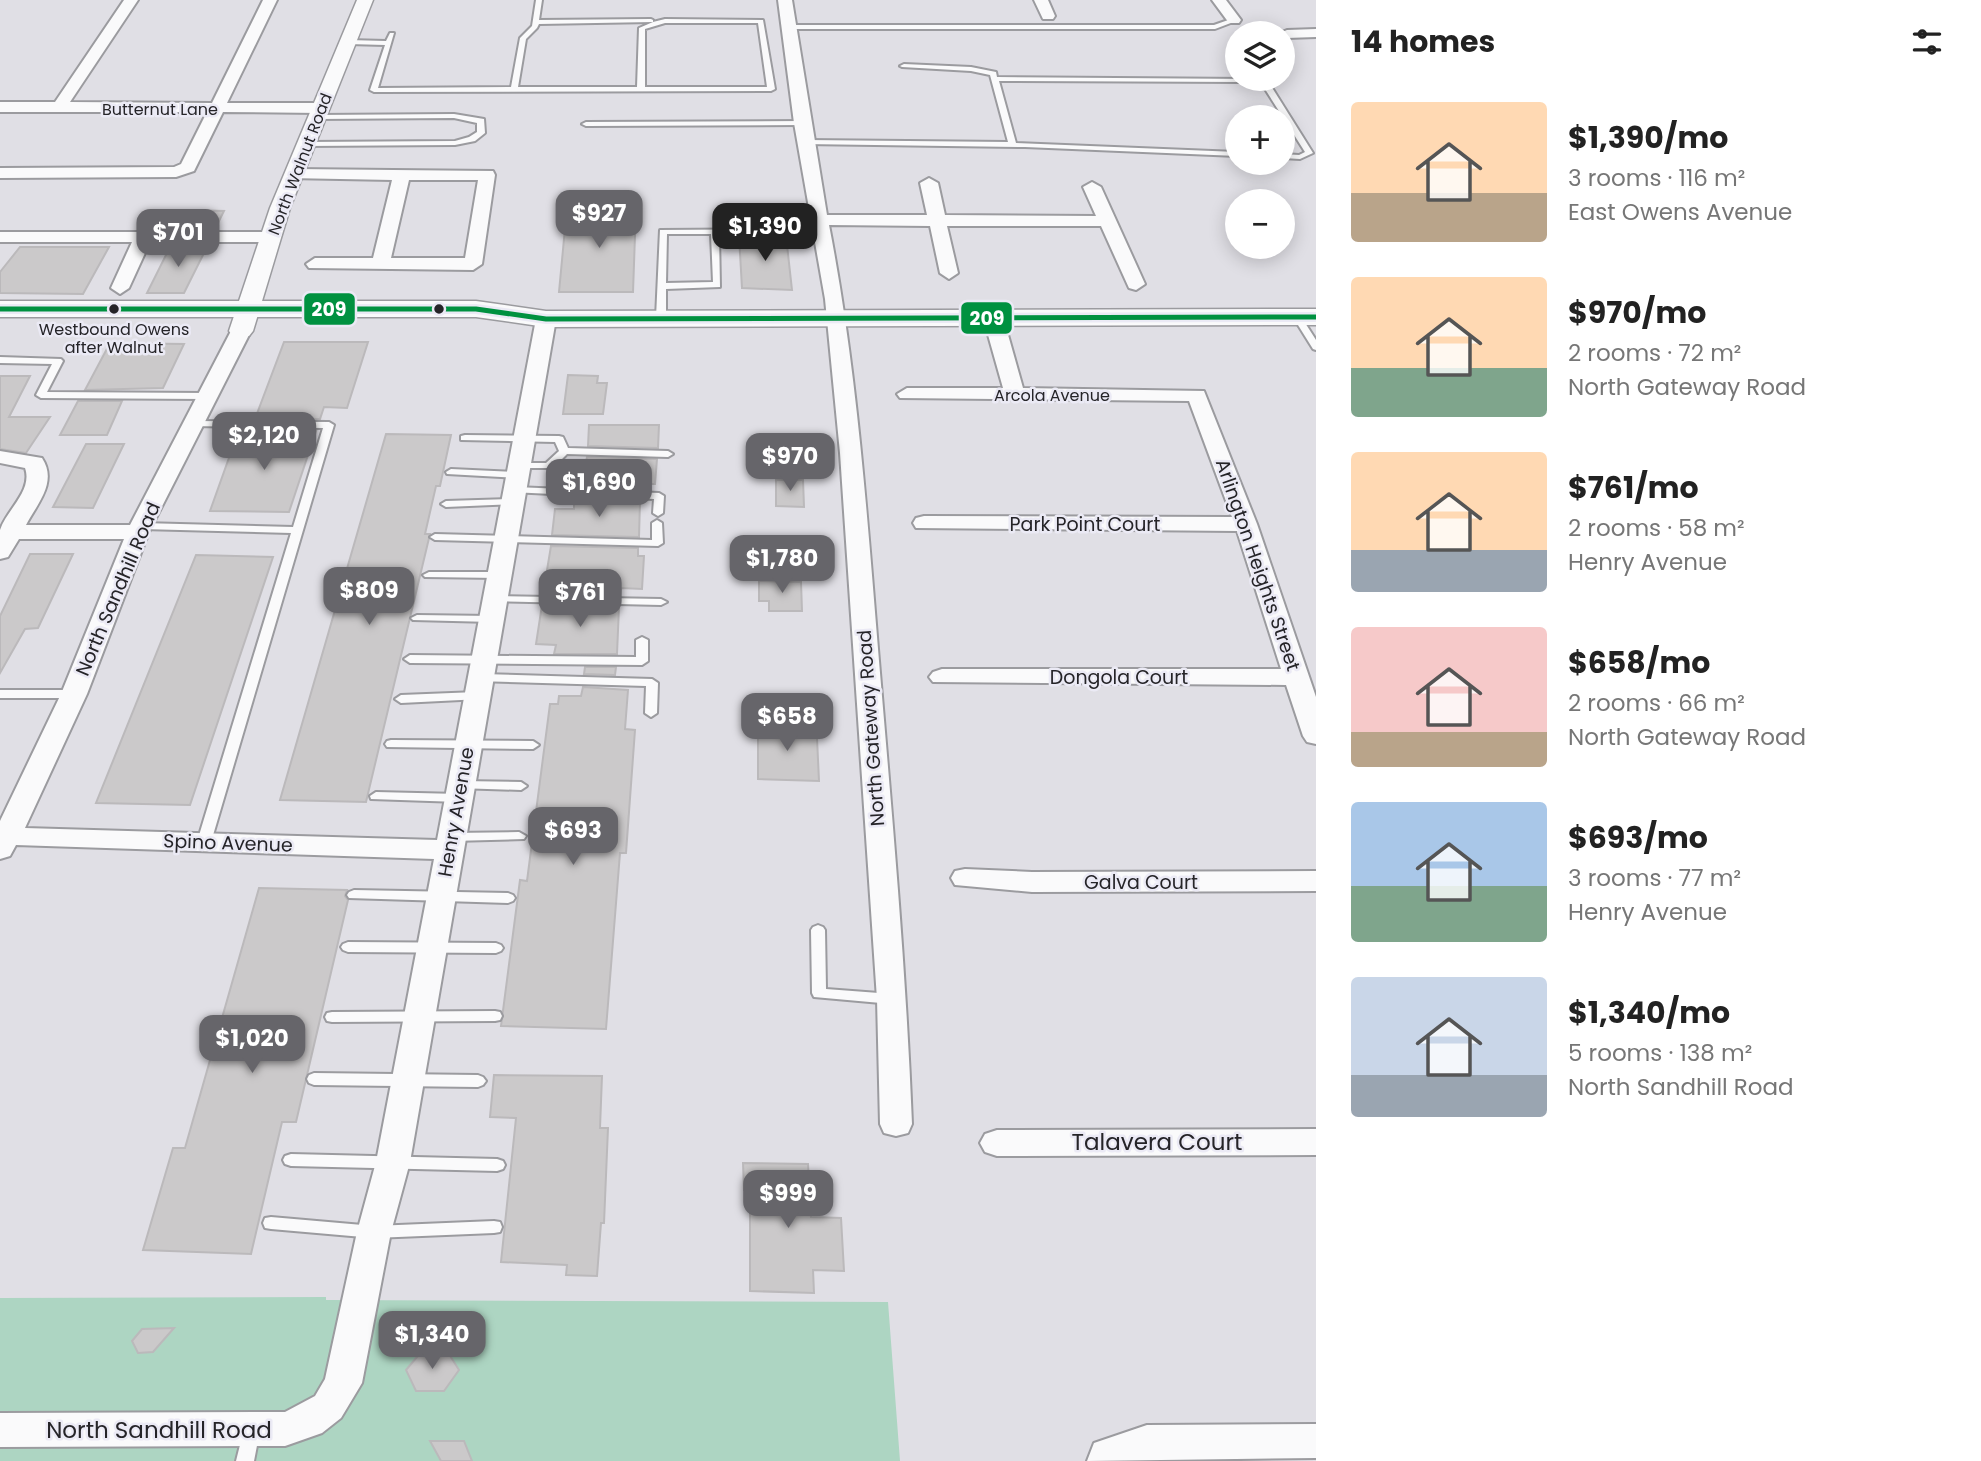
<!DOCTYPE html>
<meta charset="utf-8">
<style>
:root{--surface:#fff;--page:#f2f2f2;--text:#222;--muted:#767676;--accent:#66656a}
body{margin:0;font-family:Poppins,sans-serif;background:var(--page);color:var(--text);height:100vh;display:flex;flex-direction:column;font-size:26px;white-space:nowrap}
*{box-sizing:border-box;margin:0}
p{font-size:23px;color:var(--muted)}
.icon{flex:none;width:38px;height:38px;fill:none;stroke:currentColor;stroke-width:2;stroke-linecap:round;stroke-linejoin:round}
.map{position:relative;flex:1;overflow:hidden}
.sheet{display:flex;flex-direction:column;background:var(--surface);width:665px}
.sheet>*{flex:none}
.controls{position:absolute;left:1225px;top:21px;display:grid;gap:14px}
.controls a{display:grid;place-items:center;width:70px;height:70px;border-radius:50%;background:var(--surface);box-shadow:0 4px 18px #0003;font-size:35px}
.price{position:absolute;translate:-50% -60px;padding:0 16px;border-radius:14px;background:var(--accent);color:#fff;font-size:23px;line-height:46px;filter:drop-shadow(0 2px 4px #0008)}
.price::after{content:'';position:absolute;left:50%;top:42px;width:21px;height:16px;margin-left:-10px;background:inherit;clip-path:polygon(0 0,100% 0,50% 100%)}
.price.selected{background:#222;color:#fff}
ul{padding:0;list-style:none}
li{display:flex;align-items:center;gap:21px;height:175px;padding:0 35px}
li span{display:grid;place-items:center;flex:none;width:196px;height:140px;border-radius:7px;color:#555}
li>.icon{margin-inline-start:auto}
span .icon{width:84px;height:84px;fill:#fffc;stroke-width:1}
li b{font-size:30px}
h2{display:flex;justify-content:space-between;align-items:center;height:84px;padding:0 35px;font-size:30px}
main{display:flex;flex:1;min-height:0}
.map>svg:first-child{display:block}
.green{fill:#add5c2}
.building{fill:#cbc9ca;stroke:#bbb9bb;stroke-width:2}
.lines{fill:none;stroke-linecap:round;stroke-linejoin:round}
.service-casing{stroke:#9b9b9f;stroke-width:4}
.minor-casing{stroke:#9b9b9f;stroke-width:4}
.tertiary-casing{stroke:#9b9b9f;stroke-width:3}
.secondary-casing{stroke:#9b9b9f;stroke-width:3}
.service{fill:#fafafb;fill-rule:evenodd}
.minor{fill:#fafafb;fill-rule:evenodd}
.tertiary{fill:#fafafb;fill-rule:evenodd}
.secondary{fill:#fafafb;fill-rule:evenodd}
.bus-1-casing{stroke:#ebeaf5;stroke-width:10}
.bus-1{stroke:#009140;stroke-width:5}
.bus-dot{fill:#252428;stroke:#ebeaf5;stroke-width:2.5}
.labels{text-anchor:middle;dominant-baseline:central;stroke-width:5;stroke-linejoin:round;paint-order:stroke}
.far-street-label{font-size:16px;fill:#252428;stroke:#ebeaf5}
.far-bus-label{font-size:16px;fill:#252428;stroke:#ebeaf5}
.street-label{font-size:19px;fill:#252428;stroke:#ebeaf5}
.near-street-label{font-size:23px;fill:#252428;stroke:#ebeaf5}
.line-badge{stroke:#ebeaf5;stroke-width:2.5}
.badge-label{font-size:19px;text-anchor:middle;font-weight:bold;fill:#fff}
</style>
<main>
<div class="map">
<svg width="1316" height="1461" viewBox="0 0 1316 1461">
<rect width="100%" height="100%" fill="#e0dfe5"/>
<path class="green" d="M 326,1297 L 326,1300 L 888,1302 L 900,1461 L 0,1461 L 0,1298 Z"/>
<path class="building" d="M 737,206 L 783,206 L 785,227 L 739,227 Z
M 567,207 L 636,207 L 633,292 L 559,292 Z
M 189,210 L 224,211 L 215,229 L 179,229 Z
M 739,236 L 786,236 L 792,290 L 742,288 Z
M 171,245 L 208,245 L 184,293 L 147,293 Z
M 20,247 L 109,247 L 83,294 L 0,293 L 0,272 Z
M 284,342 L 368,342 L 347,408 L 324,407 L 320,419 L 255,419 Z
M 110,343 L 184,344 L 163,388 L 85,390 Z
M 568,375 L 598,376 L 597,383 L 607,383 L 603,414 L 563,414 Z
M 0,376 L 30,376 L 9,417 L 50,417 L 26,453 L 0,449 Z
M 78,401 L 122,401 L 107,435 L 60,435 Z
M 589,425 L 659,425 L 658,448 L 588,446 Z
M 250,430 L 316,431 L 289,512 L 210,511 L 235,441 L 246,441 Z
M 386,434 L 451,435 L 440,486 L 436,486 L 425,534 L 430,534 L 366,802 L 280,800 Z
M 86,444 L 124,444 L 93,508 L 53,507 Z
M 587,457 L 657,459 L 655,484 L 640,484 L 640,490 L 581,487 Z
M 776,480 L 803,480 L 804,507 L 776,506 Z
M 580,498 L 640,501 L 639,537 L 552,535 L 555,509 L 574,509 L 574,502 L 580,502 Z
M 551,546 L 638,548 L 638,556 L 644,556 L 642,589 L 621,588 L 620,596 L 543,594 Z
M 30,554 L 73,554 L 38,628 L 25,629 L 0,673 L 0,616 Z
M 196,555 L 273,557 L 190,805 L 96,803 Z
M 759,581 L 801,582 L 802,611 L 769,611 L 769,601 L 759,601 Z
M 542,605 L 619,607 L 617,654 L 554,654 L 556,645 L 536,644 Z
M 585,667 L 616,667 L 615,675 L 584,674 Z
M 583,687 L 628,690 L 625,729 L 635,730 L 626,853 L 620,853 L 606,1029 L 501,1026 L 520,880 L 527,881 L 550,704 L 558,704 L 559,696 L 581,696 Z
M 758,724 L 811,725 L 811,737 L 817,738 L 819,781 L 758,779 Z
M 259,888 L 347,890 L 345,896 L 348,900 L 296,1122 L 282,1122 L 251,1254 L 143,1250 L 173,1148 L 185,1148 Z
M 494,1075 L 602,1076 L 600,1128 L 608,1128 L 604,1223 L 601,1223 L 597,1276 L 566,1275 L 567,1265 L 501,1262 L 516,1118 L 490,1117 Z
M 743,1163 L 808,1164 L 811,1217 L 841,1218 L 844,1271 L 813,1270 L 814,1293 L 750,1291 L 750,1190 L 744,1190 Z
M 174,1328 L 153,1352 L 138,1353 L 132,1341 L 142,1329 Z
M 422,1351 L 447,1351 L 459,1370 L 444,1391 L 416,1391 L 406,1370 Z
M 430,1441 L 464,1441 L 472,1461 L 441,1461 Z"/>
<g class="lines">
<defs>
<path id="service" d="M 536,0 L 542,0 L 539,20 L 651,19 L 653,20 L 653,22 L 665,19 L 763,20 L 775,89 L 771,91 L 374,92 L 370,90 L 385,45 L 348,44 L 345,42 L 348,40 L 386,41 L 390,33 L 394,33 L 378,88 L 511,87 L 520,38 L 532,26 ZM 653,22 L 639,28 L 637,87 L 518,87 L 526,39 L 537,28 L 539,24 ZM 665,23 L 758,23 L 767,87 L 645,87 L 645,29 Z
M 1234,18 L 1237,20 L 1236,21 L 1215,29 L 789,29 L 786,27 L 789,25 L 1214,25 Z
M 904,64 L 971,67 L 996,72 L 997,77 L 1249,79 L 1271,86 L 1313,153 L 1300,159 L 1283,158 L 1283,154 L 1299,155 L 1305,152 L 1265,89 L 1245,82 L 999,81 L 1016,143 L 1237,152 L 1237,156 L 1025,147 L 803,144 L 802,142 L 806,140 L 1008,142 L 990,75 L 971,71 L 902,67 L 900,66 Z
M 454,114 L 484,119 L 485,133 L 475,141 L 455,145 L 306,146 L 302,144 L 306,142 L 455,141 L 469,137 L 477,132 L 477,123 L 454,118 L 317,119 L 313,117 L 317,115 Z
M 805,121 L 805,125 L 802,125 L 586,126 L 582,124 L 586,122 Z
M 823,229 L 826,229 L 826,233 L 719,234 L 720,287 L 666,289 L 666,318 L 661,321 L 656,318 L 660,230 ZM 667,234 L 711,234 L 713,282 L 666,283 Z
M 1297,314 L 1300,315 L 1316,340 L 1316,350 L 1313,349 L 1293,317 Z
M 0,357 L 61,359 L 63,361 L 47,392 L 206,393 L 211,396 L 206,399 L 41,398 L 36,395 L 52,364 L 0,363 Z
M 193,421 L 329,422 L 334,425 L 211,842 L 204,846 L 197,842 L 291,533 L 142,529 L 137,526 L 142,523 L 293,527 L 323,428 L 190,426 L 190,422 Z
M 465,435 L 559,436 L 563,437 L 568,448 L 668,451 L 673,454 L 668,457 L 567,454 L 553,468 L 520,468 L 515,465 L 516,463 L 546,463 L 559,451 L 555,442 L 461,440 L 461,436 Z
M 451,469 L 518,472 L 523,475 L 518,478 L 447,474 L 446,472 Z
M 515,487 L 659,493 L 664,496 L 663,513 L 658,516 L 653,513 L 654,499 L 511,492 L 510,490 Z
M 513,499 L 518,502 L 517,504 L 446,507 L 441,504 L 446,501 Z
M 657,520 L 662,523 L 663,543 L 658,546 L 435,540 L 430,537 L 435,534 L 652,540 L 652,523 Z
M 429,572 L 499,572 L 505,575 L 499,578 L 425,577 L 423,575 Z
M 495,596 L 661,599 L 667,602 L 661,605 L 491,601 L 489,599 L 491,597 Z
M 417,615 L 492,616 L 498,619 L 492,622 L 413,620 L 411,618 Z
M 642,637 L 648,640 L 648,661 L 642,665 L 410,663 L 404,659 L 410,655 L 636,657 L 636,640 Z
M 481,674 L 652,679 L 658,683 L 657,713 L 651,717 L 645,713 L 646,686 L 477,681 L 475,678 L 477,675 Z
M 0,690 L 74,690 L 80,694 L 74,698 L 0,698 Z
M 477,692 L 483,696 L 481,699 L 401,703 L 395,699 L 401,695 Z
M 391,740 L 533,741 L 539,745 L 533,749 L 387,747 L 385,744 L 387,741 Z
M 461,781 L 521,782 L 527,786 L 521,790 L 457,788 L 455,785 Z
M 376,792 L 459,794 L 465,798 L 459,802 L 371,799 L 370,796 Z
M 519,832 L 526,836 L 524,839 L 452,841 L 445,837 L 452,833 Z
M 354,890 L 508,893 L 513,895 L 515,898 L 513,901 L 508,903 L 349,898 L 347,895 L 349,892 Z
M 818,925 L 823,927 L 825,930 L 826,989 L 892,994 L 897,995 L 899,999 L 897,1003 L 892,1004 L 814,997 L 812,993 L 811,930 L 813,927 Z
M 348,942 L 496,943 L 501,945 L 503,948 L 501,951 L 496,953 L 348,952 L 343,950 L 341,947 L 343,944 Z
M 495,1011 L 500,1012 L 502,1016 L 500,1020 L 495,1021 L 332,1022 L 327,1021 L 325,1017 L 327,1013 L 332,1012 Z
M 314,1073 L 478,1075 L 483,1077 L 486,1081 L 483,1085 L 478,1087 L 314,1085 L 309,1083 L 307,1079 L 309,1075 Z
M 291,1154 L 497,1159 L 503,1161 L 505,1165 L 503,1169 L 497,1171 L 291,1166 L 285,1164 L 283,1160 L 285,1156 Z
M 271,1217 L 374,1226 L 494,1221 L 500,1222 L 502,1227 L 500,1232 L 494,1233 L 374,1238 L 271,1229 L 265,1228 L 263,1223 L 265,1218 Z
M 251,1422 L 257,1425 L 260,1430 L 254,1461 L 236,1461 L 245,1425 Z"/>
<path id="minor" d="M 124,0 L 138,0 L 70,102 L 212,103 L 263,0 L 277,0 L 227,103 L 321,103 L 329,108 L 321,113 L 223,112 L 194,171 L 176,177 L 0,178 L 0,168 L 174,167 L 181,164 L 207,112 L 0,112 L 0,102 L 55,102 Z
M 778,0 L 792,0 L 827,215 L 927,215 L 920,183 L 929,178 L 938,183 L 945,215 L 1096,216 L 1083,187 L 1092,182 L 1101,187 L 1145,284 L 1136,290 L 1129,288 L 1101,226 L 947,226 L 958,273 L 949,279 L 940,273 L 930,226 L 829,225 C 857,369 867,515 879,661 C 892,815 906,969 912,1124 L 908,1133 L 896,1136 L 884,1133 L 880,1124 L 877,999 L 840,453 L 825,299 L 794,123 Z
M 1034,0 L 1048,0 L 1055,16 L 1053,19 L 1043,19 Z
M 1212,0 L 1226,0 L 1241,20 L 1239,23 L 1229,23 Z
M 1316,29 L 1316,37 L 1287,38 L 1280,33 L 1287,30 Z
M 294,169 L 493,171 L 495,175 L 482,264 L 473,270 L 309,268 L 306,264 L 315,258 L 373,258 L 392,180 L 288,178 L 286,174 ZM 409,180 L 478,180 L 465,258 L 391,258 Z
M 0,232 L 271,232 L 280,237 L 271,242 L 150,242 L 129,288 L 120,294 L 111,288 L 132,242 L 0,242 Z
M 993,311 L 1003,317 L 1023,388 L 1204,391 L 1257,524 L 1316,697 L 1316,744 L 1307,742 L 1303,736 L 1286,685 L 933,682 L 929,677 L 933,672 L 942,669 L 1281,669 L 1237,531 L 916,528 L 913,523 L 916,518 L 924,516 L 1232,517 L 1189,401 L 900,398 L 897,394 L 907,388 L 1003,388 L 983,317 Z
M 546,313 L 556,319 L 410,1162 L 391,1232 L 362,1383 L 341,1418 L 322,1433 L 285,1446 L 0,1447 L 0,1413 L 285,1412 L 315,1396 L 325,1379 L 357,1232 L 376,1162 L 434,859 L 16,845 L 10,856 L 0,859 L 0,821 L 61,694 L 124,539 L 19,539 L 8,557 L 0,559 C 0,550 0,538 0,530 C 7,509 33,491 25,468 L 0,463 L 0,451 L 42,458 C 58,482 37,504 26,525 L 130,525 L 231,331 L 241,325 L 251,331 L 149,532 L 87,694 L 25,828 L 437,840 L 536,319 Z
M 965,869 L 1032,872 L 1316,871 L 1316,891 L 1032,892 L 955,885 L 951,878 L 955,871 Z
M 1316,1129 L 1316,1155 L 997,1156 L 985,1152 L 980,1143 L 985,1134 L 997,1130 Z
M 1316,1424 L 1316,1458 L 1087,1461 L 1094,1443 L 1147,1425 Z"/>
<path id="tertiary" d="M 357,0 L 373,0 L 290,208 L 253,331 L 249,336 L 233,336 L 229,331 L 270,208 Z"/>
<path id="secondary" d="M 0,301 L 476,301 L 546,311 L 1316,309 L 1316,325 L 546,327 L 476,317 L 0,317 Z"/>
</defs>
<use href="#service" class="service-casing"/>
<use href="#minor" class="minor-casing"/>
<use href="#tertiary" class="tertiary-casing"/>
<use href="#secondary" class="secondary-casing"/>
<use href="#service" class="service"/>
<use href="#minor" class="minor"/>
<use href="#tertiary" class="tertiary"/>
<use href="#secondary" class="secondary"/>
<defs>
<path id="bus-1" d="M 0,309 L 476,309 L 546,319 L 1316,317"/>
</defs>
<use href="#bus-1" class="bus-1-casing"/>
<use href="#bus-1" class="bus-1"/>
</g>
<g class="bus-dot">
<circle cx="114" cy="309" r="6"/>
<circle cx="439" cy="309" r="6"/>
</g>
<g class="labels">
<g class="far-street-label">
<text x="160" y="109">Butternut Lane</text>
<text transform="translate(300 164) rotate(-69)">North Walnut Road</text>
<text x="1052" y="395">Arcola Avenue</text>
</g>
<g class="far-bus-label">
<text x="114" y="329">Westbound Owens<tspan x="114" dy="18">after Walnut</tspan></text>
</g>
<g class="street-label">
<text x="1085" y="524">Park Point Court</text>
<text transform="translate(1258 565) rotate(71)">Arlington Heights Street</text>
<text transform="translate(118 589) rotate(-67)">North Sandhill Road</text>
<text x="1119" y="677">Dongola Court</text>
<text transform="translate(871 728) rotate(-94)">North Gateway Road</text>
<text transform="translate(456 812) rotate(-80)">Henry Avenue</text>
<text transform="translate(228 843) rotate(2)">Spino Avenue</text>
<text x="1141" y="882">Galva Court</text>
</g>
<g class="near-street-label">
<text x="1157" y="1142">Talavera Court</text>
<text x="159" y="1430">North Sandhill Road</text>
</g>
</g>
<g class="line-badge">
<rect x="303" y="292" width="53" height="34" rx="7" fill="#009140"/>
<rect x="960" y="301" width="53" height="34" rx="7" fill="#009140"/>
</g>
<g class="badge-label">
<text x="329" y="316">209</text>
<text x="987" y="325">209</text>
</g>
</svg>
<div class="controls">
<a><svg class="icon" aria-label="layers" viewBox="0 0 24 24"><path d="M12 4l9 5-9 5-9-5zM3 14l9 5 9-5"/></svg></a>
<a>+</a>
<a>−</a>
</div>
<b class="price" style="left:599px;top:250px">$927</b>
<b class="price selected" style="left:765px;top:263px">$1,390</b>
<b class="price" style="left:178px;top:269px">$701</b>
<b class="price" style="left:264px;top:472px">$2,120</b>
<b class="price" style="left:790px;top:493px">$970</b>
<b class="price" style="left:599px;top:519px">$1,690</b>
<b class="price" style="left:782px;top:595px">$1,780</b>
<b class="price" style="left:369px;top:627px">$809</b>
<b class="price" style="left:580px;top:629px">$761</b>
<b class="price" style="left:787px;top:753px">$658</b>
<b class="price" style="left:573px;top:867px">$693</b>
<b class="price" style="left:252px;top:1075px">$1,020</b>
<b class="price" style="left:788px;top:1230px">$999</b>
<b class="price" style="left:432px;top:1371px">$1,340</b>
</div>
<section class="sheet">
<h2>14 homes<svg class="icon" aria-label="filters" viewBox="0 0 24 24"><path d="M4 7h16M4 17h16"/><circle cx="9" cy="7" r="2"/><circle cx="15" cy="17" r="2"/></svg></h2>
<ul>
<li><span style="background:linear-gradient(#ffd9b3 65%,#b9a48a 0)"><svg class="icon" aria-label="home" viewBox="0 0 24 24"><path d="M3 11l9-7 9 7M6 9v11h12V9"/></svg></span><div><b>$1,390/mo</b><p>3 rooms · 116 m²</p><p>East Owens Avenue</p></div></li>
<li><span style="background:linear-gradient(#ffd9b3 65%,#7fa58c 0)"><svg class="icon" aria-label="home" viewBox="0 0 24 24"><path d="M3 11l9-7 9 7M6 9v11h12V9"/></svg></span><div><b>$970/mo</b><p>2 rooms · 72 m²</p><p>North Gateway Road</p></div></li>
<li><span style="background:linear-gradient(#ffd9b3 70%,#9aa5b1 0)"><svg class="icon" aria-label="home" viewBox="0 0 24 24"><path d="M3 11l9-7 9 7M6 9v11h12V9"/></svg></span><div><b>$761/mo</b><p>2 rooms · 58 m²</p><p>Henry Avenue</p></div></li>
<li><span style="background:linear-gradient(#f6c9c9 75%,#b9a48a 0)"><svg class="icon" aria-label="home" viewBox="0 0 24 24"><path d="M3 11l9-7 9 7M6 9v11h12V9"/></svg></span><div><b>$658/mo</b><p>2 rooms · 66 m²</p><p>North Gateway Road</p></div></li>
<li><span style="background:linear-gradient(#a9c7e8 60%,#7fa58c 0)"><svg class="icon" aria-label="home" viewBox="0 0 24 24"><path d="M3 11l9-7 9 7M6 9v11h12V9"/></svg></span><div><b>$693/mo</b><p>3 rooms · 77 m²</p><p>Henry Avenue</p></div></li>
<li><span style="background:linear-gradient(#c9d6e8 70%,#9aa5b1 0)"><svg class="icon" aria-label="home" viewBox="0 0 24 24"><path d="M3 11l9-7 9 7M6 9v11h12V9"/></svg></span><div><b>$1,340/mo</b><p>5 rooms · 138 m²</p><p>North Sandhill Road</p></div></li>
</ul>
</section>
</main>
